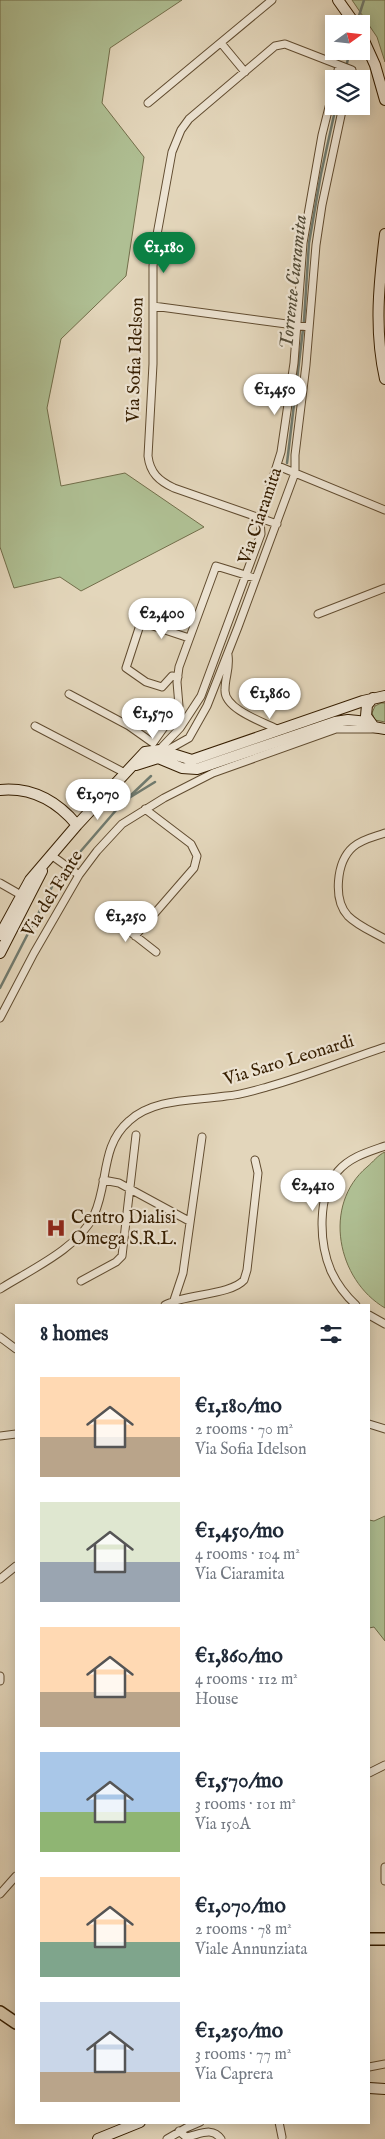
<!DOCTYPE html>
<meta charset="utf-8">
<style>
:root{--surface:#fff;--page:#f2f2f3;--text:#1f2937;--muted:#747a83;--accent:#0b8043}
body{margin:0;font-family:"IM FELL English",serif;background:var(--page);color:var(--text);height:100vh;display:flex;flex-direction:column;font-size:19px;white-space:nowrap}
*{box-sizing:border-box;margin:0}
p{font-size:16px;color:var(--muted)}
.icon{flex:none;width:28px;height:28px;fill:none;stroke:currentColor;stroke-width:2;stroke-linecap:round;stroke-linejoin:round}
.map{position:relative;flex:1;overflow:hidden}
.details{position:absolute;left:15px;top:1304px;width:355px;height:820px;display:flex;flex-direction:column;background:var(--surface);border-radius:0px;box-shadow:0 2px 12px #0003}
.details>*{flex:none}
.needle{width:32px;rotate:75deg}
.tools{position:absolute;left:325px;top:15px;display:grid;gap:10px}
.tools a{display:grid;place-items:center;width:45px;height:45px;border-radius:0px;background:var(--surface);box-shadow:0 2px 12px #0003;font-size:25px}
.price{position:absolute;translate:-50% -42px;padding:0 11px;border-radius:18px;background:#fff;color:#222;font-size:16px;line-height:32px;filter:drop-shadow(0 1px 2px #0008)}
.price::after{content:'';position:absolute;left:50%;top:30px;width:15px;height:11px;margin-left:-8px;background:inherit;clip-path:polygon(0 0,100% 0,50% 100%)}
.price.current{background:var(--accent);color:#fff}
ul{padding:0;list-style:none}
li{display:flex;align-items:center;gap:15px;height:125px;padding:0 25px}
li span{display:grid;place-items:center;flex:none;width:140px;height:100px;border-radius:0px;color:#555}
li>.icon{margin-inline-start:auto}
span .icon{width:60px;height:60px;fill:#fffc;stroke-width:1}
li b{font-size:21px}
h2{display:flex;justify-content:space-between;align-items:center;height:60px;padding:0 25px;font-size:21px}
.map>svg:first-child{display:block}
.green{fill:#afbf93;stroke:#726e4a}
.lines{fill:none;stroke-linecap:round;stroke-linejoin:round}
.stream{stroke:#707a6e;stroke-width:2.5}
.street-casing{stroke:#614c30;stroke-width:9}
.secondary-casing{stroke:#361e01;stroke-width:12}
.primary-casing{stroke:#361e01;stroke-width:14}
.street{stroke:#ede4d3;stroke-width:7}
.secondary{stroke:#ede4d3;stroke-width:10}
.primary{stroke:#e3d6bb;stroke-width:11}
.labels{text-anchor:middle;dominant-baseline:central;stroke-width:4.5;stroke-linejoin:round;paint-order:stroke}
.street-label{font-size:18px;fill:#361e01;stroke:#ede4d3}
.poi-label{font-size:18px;fill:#361e01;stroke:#ede4d3;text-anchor:start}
.water-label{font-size:19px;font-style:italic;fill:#534c38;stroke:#ede4d3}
</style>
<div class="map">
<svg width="385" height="2139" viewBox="0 0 385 2139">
<rect width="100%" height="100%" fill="#e3d6bb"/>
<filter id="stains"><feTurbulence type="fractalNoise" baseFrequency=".004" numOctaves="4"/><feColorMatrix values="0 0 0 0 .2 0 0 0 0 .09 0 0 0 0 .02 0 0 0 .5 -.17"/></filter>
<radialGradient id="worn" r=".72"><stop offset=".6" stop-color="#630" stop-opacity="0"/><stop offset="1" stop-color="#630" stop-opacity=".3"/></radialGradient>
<path class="green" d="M 0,0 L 182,0 L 110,48 L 102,103 L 144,157 L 126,276 L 61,339 L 47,408 L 61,486 L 125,473 L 204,527 L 81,591 L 60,577 L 14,588 L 0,547 Z
M 352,0 L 385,0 L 385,62 L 377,37 Z
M 381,703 L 385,703 L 385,722 L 375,720 L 372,713 L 375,706 Z
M 385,1152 L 385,1308 C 337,1280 322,1205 367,1167 C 373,1162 378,1155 385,1152 Z
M 385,1516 L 385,1641 L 374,1627 L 369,1628 L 369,1520 L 374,1521 Z"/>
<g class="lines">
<path class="stream" d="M 357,22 L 364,0
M 343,79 L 350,51
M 287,463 L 304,321 L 309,243 L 321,174 L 336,106
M 129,797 L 151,776
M 0,988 L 55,881 L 124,801 L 155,782"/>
<defs>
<path id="street" d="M 221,43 L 245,72
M 336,79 L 339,66
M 148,103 L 272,0
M 153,306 L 309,327
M 278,466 L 385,510
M 277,524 L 174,488 C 159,481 150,473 148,456 L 153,364 L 153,266 L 156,240 L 172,152 L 181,130 L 189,119 L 275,46 L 285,44 L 352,70 L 350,79
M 318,614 L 385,588
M 228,655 C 230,670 225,676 225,690 C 224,709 263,722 279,730
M 178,677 L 172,676 L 162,687 L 146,682 L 126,668 L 141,622 L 189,638
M 69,694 L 129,726 L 153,743 L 179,706 L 177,682 L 179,667 L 216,566 L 255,578
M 35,726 L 125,773
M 160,752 L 162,747 L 180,728 L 201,696 L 261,534 L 260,519 L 281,452 L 294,363 L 303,243 L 322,135 L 334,87
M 164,752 L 189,738 L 207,706 L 238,627 L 295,473 L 295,455 L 306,365 L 316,245 L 322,205 L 343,106
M 385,833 C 374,837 362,839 353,847 C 336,862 333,900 348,916 C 358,926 373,932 385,939
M 51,855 L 79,875
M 0,883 L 21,895
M 110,916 L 156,952
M 135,936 L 194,868 L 197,856 L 191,844 L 145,809
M 0,1018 L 34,953 L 79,875 L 97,851 L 122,824 L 164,798 L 213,773 L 336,729 L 378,729
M 103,1180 L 119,1183 L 189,1221
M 81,1281 L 116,1262 L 122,1256 L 136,1135
M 0,1289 C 30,1270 79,1248 94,1215 C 109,1183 100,1146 129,1121 C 154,1098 194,1101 226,1096 C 240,1095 253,1091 267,1087 C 307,1076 346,1060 385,1047
M 174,1300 L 183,1273 L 202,1137
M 165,1305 C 185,1294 231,1295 244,1280 L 247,1270 L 258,1173 L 255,1160
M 356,1305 C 345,1295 337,1284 331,1271 C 319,1243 317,1195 338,1171 C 350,1157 368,1152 385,1146
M 369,1315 L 385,1324
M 0,1337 L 16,1349
M 369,1424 L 385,1429
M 0,1436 L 16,1434
M 0,1579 L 16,1566
M 0,1676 L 0,1681
M 369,1773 L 385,1765
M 385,1867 L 385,1881
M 0,1894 L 16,1876
M 369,2067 L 385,2064
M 279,2122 L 282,2137
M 179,2131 L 186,2137 C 199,2135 212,2126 221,2139
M 167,2139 L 186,2128 L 200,2122"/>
<path id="secondary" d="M 338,0 L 355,24
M 361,34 L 375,65 L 385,100
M 385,234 C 379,283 374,330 385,379
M 373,698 L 367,705 L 366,716 L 374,727 L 385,729
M 136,765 L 158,758 L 182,768 L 197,769 L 335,722 L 348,720 L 368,722
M 0,790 C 32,787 57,801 77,825
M 0,935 L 30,880 L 77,825 L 145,752 L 160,750 L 192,760 L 363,701 L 385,696
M 0,953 L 42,871
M 369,2088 L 385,2089
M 98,2139 L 140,2122"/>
<path id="primary" d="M 369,1939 L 385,1939
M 0,2012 L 16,2023"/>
</defs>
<use href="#street" class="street-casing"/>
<use href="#secondary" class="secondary-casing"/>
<use href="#primary" class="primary-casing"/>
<use href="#street" class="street"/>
<use href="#secondary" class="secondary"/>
<use href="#primary" class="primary"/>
</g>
<defs>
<symbol id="hospital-bare" viewBox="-9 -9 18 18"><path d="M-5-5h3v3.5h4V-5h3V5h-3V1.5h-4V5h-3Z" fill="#8f2418" stroke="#ede4d3" stroke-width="2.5" paint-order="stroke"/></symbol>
</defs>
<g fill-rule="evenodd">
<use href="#hospital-bare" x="42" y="1214" width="28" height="28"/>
</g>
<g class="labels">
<g class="street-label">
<text transform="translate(136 360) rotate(-88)">Via Sofia Idelson</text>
<text transform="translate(261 516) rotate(-71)">Via Ciaramita</text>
<text transform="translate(53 894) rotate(-58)">Via del Fante</text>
<text transform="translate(289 1061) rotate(-17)">Via Saro Leonardi</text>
</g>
<g class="poi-label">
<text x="71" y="1218">Centro Dialisi<tspan x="71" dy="21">Omega S.R.L.</tspan></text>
</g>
<g class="water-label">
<text transform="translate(294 282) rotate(-84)">Torrente Ciaramita</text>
</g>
</g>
<rect width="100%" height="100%" filter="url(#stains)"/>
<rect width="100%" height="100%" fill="url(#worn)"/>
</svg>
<div class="tools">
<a><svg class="needle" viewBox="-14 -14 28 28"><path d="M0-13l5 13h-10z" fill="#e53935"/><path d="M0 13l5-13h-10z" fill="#747a83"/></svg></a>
<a><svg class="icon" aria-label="layers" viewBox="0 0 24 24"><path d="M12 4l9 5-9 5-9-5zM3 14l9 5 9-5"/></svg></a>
</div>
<b class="price current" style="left:164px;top:274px">€1,180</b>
<b class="price" style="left:275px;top:416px">€1,450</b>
<b class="price" style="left:162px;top:640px">€2,400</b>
<b class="price" style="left:270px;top:720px">€1,860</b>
<b class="price" style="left:153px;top:740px">€1,570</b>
<b class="price" style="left:98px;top:821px">€1,070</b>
<b class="price" style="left:126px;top:943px">€1,250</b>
<b class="price" style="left:313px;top:1212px">€2,410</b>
<section class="details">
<h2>8 homes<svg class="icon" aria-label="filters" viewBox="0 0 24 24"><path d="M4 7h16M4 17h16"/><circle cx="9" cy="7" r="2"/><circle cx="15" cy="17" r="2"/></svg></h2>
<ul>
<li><span style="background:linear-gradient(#ffd9b3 60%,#b9a48a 0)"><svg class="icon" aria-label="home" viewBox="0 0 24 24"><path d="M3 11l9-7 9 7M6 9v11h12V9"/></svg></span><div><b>€1,180/mo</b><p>2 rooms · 70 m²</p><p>Via Sofia Idelson</p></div></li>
<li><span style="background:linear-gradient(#dfe7d0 60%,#9aa5b1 0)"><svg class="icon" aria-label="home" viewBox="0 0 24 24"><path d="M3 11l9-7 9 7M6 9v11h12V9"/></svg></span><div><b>€1,450/mo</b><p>4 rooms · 104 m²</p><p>Via Ciaramita</p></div></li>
<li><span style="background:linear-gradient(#ffd9b3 65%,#b9a48a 0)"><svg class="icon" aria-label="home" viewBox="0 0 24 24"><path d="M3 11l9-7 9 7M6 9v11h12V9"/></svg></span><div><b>€1,860/mo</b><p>4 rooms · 112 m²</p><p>House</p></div></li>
<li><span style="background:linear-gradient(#a9c7e8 60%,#8fb573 0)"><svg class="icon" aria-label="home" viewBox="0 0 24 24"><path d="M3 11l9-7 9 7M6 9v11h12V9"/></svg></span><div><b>€1,570/mo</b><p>3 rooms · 101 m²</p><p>Via 150A</p></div></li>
<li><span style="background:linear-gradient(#ffd9b3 65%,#7fa58c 0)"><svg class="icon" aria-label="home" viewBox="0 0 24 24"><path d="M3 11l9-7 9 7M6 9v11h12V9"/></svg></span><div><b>€1,070/mo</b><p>2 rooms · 78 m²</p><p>Viale Annunziata</p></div></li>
<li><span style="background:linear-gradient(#c9d6e8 70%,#b9a48a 0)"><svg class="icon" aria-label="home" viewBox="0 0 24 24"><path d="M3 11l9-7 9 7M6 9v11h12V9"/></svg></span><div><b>€1,250/mo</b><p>3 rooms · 77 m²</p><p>Via Caprera</p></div></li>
</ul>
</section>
</div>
